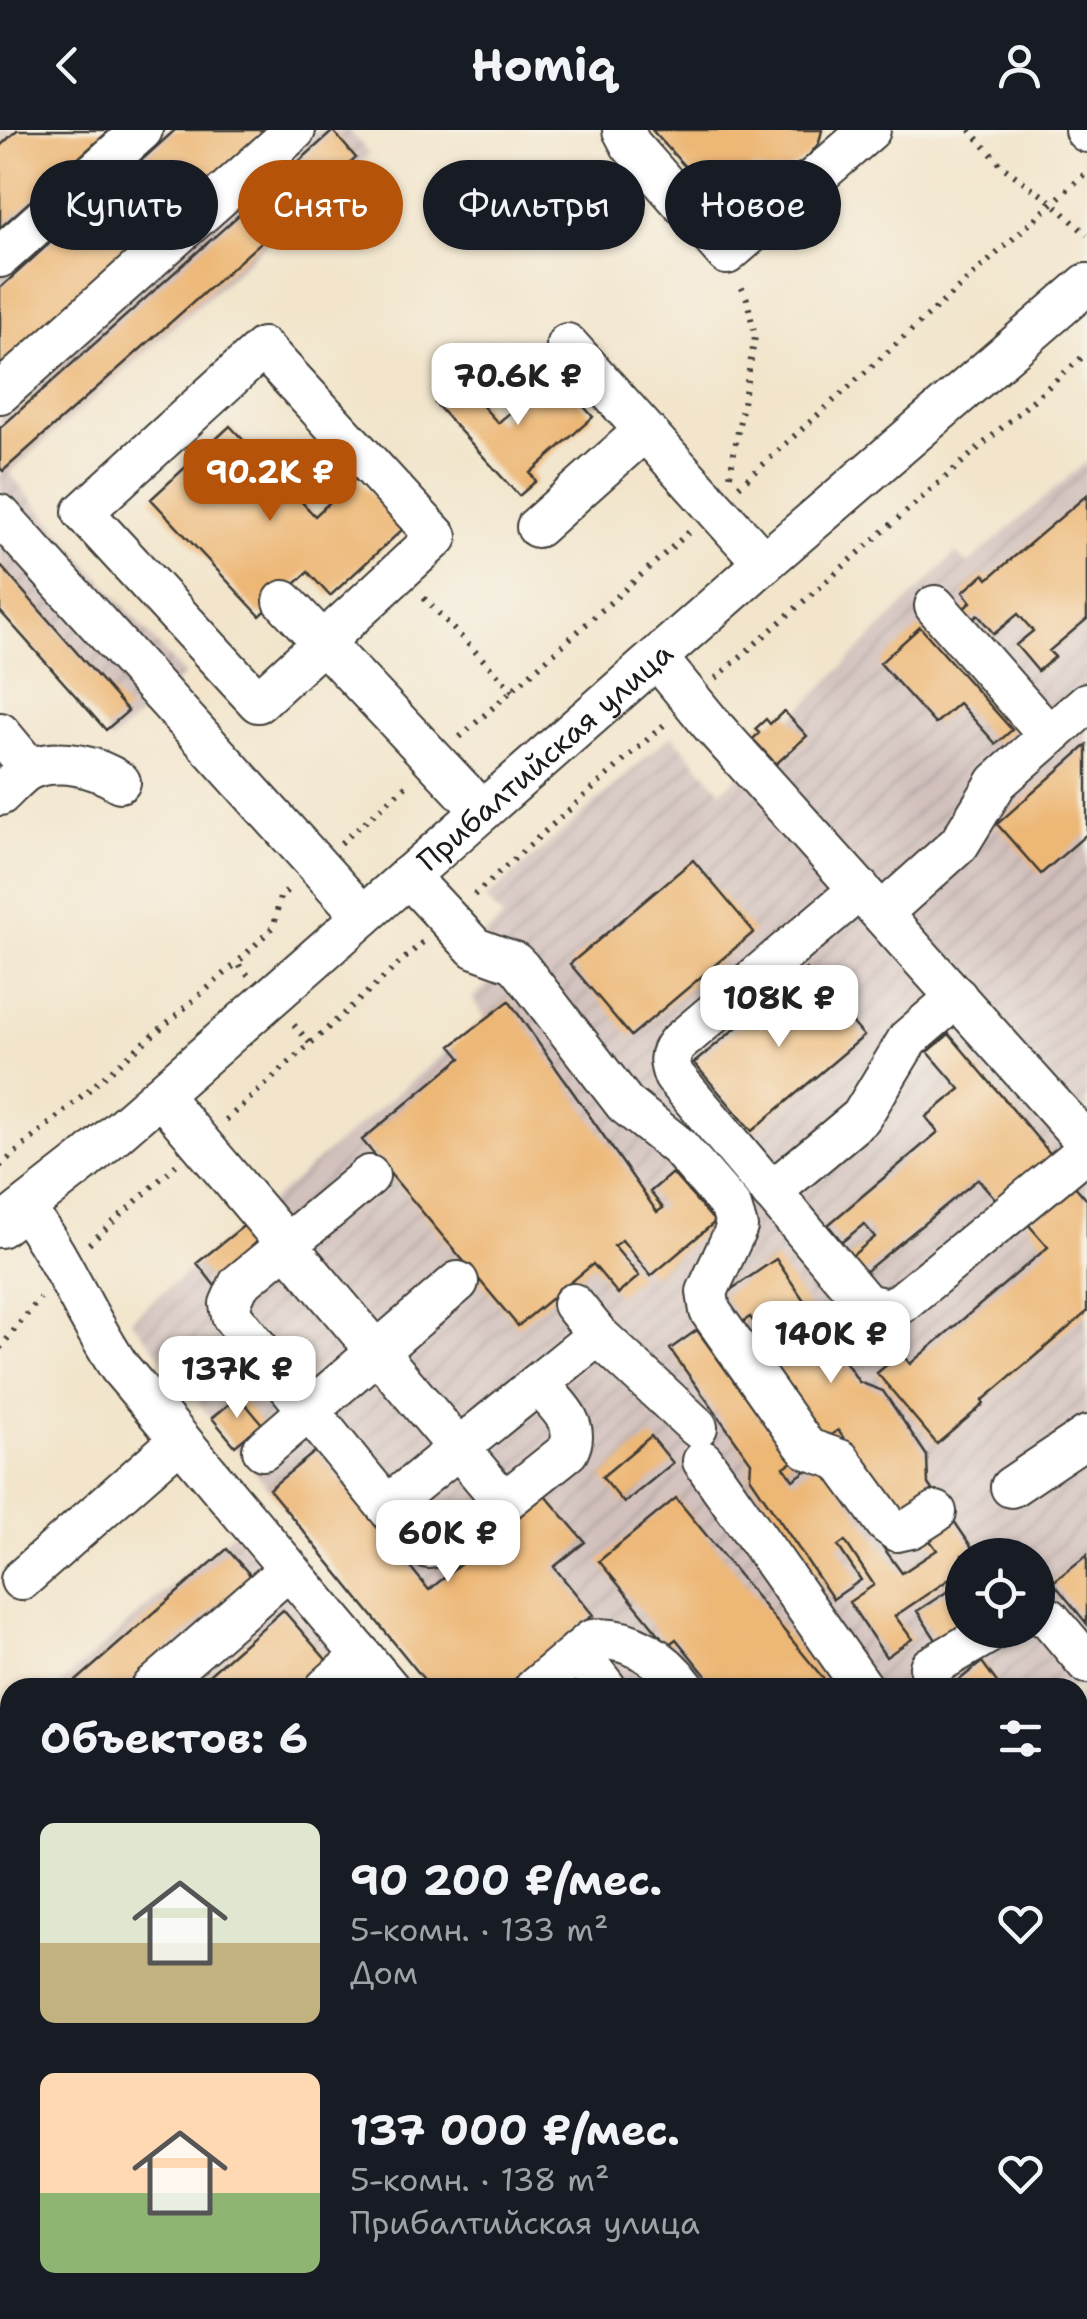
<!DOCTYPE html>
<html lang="ru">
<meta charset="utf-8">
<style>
:root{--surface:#171b24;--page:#20242c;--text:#f1f3f6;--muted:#9ea1a6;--accent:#b45309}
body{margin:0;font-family:"Shantell Sans",sans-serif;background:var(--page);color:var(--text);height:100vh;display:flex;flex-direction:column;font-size:38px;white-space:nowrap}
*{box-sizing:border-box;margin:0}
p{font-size:32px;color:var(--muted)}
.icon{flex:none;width:55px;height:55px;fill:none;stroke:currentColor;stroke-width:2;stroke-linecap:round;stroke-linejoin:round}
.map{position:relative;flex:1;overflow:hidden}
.panel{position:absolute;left:0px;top:1548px;width:1088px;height:642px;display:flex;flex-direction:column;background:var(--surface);border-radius:30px 30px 0 0;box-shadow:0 2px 8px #0004}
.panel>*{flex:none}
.top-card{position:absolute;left:30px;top:30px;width:1028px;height:90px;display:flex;gap:20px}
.controls{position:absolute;left:945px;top:1408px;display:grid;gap:20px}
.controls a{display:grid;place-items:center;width:110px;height:110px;border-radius:50%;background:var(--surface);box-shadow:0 2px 8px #0004;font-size:50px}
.price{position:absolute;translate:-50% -85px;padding:0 22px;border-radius:20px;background:#fff;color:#222;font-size:32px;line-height:65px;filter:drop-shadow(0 2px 5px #0008)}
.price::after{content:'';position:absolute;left:50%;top:60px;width:30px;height:22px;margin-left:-15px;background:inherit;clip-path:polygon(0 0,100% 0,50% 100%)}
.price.current{background:var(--accent);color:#fff}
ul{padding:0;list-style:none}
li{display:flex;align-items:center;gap:30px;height:250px;padding:0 40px}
li span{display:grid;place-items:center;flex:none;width:280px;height:200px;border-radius:15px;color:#555}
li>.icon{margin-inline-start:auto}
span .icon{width:120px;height:120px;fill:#fffc;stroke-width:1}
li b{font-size:42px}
h2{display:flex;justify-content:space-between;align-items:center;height:120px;padding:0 40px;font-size:42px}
.pill{padding:0 35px;border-radius:45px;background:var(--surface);box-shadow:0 2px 8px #0004;font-size:35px;line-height:90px}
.pill.current{background:var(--accent);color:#fff}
header{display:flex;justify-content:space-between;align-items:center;height:130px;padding:0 40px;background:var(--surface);font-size:45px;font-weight:700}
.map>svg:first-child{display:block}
.industrial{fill:url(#industrial-furrows);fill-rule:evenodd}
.building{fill:#edb776}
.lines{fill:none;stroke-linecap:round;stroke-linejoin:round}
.minor-casing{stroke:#3c3a36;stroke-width:44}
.path{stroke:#3c3a36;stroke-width:6;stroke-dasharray:2.5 8;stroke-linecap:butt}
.minor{stroke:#fff;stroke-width:40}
.labels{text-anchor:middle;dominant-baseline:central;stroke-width:8;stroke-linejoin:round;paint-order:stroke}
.street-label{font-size:30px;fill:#1c1c1c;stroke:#f7f3e8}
</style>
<header><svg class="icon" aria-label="back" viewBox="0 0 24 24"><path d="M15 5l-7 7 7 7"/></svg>Homiq<svg class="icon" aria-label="person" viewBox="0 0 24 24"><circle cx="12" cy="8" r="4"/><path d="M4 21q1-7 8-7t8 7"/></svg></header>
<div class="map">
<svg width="1087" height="2189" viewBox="0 0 1087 2189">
<defs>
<pattern id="industrial-furrows" width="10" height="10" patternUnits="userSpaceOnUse" patternTransform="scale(2.5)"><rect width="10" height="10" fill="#d1c0bc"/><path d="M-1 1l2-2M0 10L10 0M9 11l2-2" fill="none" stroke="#b3a4a1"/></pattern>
</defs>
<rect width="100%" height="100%" fill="#f7f3e8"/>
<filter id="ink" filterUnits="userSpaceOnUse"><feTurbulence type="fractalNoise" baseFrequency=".01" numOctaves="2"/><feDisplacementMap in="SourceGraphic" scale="20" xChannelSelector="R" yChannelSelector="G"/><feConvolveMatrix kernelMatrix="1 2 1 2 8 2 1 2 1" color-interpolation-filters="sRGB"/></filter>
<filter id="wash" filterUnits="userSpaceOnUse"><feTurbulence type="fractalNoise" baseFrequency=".0048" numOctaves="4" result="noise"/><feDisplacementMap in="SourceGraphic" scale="40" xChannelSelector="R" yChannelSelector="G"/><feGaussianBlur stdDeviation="2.25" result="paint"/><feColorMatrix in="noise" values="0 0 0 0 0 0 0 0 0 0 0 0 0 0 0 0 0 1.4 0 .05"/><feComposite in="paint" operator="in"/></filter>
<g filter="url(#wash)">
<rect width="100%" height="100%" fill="#f2e5cc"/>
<path class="industrial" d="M 0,0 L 349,0 L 369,24 L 9,343 L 184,545 L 110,612 L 106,600 L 0,481 Z
M 1087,331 L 1087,2189 L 0,2189 L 0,1605 L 10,1596 L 10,2180 L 1078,2180 L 1078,1558 L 431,1557 L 131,1190 L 485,888 L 472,868 L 505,839 L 482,807 L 503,788 L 486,769 L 672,605 L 721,661 L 765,623 L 753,609 L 759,603 L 755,599 L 766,589 L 770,593 L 784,581 L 792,588 L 956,423 L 968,434 ZM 962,1425 L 1038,1425 L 1038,1500 L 962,1500 Z
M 233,1402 L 366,1558 L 55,1558 L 221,1413 Z"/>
<g id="blocks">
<path class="building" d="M 17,0 L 110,0 L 0,98 L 0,16 Z
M 175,0 L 265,0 L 0,240 L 0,158 Z
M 652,0 L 822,0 L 819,13 L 806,29 L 788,40 L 767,42 L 753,38 L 716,71 Z
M 333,1 L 356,28 L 3,341 L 0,338 L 0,298 Z
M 554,243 L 593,287 L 530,343 L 536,351 L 519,366 L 435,273 L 460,251 L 498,293 Z
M 230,296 L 315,386 L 356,348 L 403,399 L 330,466 L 308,442 L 260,486 L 151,369 Z
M 1087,365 L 1087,489 L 1049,521 L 1055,527 L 1038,541 L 1016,515 L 1033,501 L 1018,484 L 994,504 L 978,485 L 971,491 L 962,480 L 971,472 L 963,462 L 984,444 L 988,449 Z
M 0,435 L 128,581 L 106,600 L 0,481 Z
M 920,497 L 1012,600 L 996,614 L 959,573 L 935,594 L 880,533 Z
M 784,581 L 807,606 L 776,634 L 753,609 L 759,603 L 755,599 L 766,589 L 770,594 Z
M 1087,615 L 1087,704 L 1041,744 L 997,694 Z
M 693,730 L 754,802 L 631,906 L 570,834 Z
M 806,839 L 864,906 L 752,1001 L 694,933 Z
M 509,871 L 657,1082 L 663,1078 L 650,1062 L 672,1043 L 715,1092 L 651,1146 L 622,1110 L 614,1116 L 639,1146 L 618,1164 L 593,1134 L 518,1196 L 362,1010 L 461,928 L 451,916 Z
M 949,904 L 1054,1028 L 999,1073 L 978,1049 L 860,1146 L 847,1130 L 875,1107 L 864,1094 L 842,1112 L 828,1095 L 938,1002 L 926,987 L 960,959 L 928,922 Z
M 1073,1054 L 1087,1070 L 1087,1182 L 982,1271 L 984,1274 L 937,1314 L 877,1243 L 901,1223 L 910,1234 L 1048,1117 L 1027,1093 Z
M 246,1094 L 267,1120 L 218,1160 L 197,1133 Z
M 776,1129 L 859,1252 L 883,1261 L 927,1326 L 928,1354 L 932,1360 L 896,1385 L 838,1300 L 822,1311 L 755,1212 L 764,1206 L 750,1187 L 741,1193 L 723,1165 Z
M 697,1200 L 792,1332 L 784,1337 L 793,1350 L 820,1331 L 902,1443 L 937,1420 L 928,1408 L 954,1391 L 977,1425 L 962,1425 L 962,1448 L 958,1451 L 954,1446 L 895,1486 L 912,1509 L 886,1527 L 849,1472 L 874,1455 L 845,1411 L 838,1416 L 861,1450 L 833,1469 L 750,1347 L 751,1332 L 670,1219 Z
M 239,1266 L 262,1294 L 235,1316 L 212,1288 Z
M 651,1306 L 673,1333 L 624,1373 L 602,1347 Z
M 316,1321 L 429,1460 L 545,1365 L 585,1412 L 554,1437 L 593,1485 L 504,1558 L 431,1558 L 269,1359 Z
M 676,1368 L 831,1558 L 716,1558 L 676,1509 L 668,1515 L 599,1431 Z
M 227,1419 L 251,1446 L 123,1558 L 68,1558 Z
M 1087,1425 L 1087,1494 L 1053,1452 Z
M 962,1452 L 962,1497 L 938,1513 L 917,1481 Z
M 283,1480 L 328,1532 L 299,1558 L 194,1558 Z
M 982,1532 L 1001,1558 L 949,1558 Z
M 10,1608 L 10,1656 L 0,1664 L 0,1616 Z
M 1087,1640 L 1087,1943 L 1078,1930 L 1078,1647 Z
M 10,1719 L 10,1810 L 0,1819 L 0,1728 Z
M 10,1866 L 10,1903 L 0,1892 L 0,1875 Z
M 1087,2023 L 1087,2094 L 1078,2101 L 1078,2030 Z
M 10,2069 L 10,2180 L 37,2180 L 38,2189 L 0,2189 L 0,2070 Z
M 1087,2132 L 1087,2189 L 1017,2189 L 1028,2180 L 1078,2180 L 1078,2140 Z
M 220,2180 L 297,2180 L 304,2189 L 227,2189 Z
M 356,2180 L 473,2180 L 480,2189 L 363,2189 Z
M 774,2180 L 876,2180 L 883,2189 L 781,2189 Z
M 966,2180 L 988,2180 L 976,2189 Z"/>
</g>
</g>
<g filter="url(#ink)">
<use href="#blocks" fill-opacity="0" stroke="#3c3a36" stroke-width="2.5"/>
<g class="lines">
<defs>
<g id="minor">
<path d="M 623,0 L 631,15 L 727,124 L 870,0"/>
<path d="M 1085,0 L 1087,2"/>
<path d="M 0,127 L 142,0"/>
<path d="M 567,214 L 764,433"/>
<path d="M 263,218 L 437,407 L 258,572 L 83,382 Z"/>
<path d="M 0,263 L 295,0"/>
<path d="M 0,385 L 363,786"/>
<path d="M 537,397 L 644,301"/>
<path d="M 284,471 L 482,681"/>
<path d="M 935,476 L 1049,606"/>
<path d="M 657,528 L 711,594 L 1087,1013"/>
<path d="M 0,603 L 30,639"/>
<path d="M 0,665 C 9,657 21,642 32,638 C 61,628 96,636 120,652"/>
<path d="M 408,746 L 475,818 L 514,832 L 520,838 L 625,974 L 679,1017 L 731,1077 L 737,1097 L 707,1162 L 710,1181 L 803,1313 L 808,1319 L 840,1330 L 886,1393 L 897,1401 L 911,1398 L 936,1382"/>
<path d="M 860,759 L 677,914 C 668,925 669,933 674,946 L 866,1174 L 887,1179 L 901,1173 L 1087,1020"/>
<path d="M 882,783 L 959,714 L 997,652 L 1087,573"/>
<path d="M 160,965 L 504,1372"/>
<path d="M 369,1046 L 239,1154 L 230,1174 L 232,1186 L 418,1415 L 429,1418 L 455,1411 L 568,1321 C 582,1294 555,1273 538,1254"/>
<path d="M 771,1062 L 861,987 L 908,909 L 957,867"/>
<path d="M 25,1079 C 63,1128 85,1187 120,1238 L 389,1558"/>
<path id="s1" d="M 0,1097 L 82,1033 L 160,965 L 764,433 L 1087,154"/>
<path d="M 573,1174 L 598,1205"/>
<path d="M 263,1320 L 458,1152"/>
<path d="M 703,1331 L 863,1558"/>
<path d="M 1011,1357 L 1087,1306"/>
<path d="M 387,1376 L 598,1205 L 697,1297"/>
<path d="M 21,1450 L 180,1310"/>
<path d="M 1038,1484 L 1049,1488 L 1087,1533"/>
<path d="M 578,1522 L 606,1558"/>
<path d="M 930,1537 L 994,1500"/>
<path d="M 152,1558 L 288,1440"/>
<path d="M 326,1558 L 362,1526"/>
<path d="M 535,1558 L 592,1510 C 629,1505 664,1529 685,1558"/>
<path d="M 0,1690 L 10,1681"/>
<path d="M 0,1843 L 10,1834"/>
<path d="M 0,1944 L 10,1956"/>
<path d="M 1078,1996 L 1087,1989"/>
<path d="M 0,2002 L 10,2014"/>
<path d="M 62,2180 L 62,2189"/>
<path d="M 144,2180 L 151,2189"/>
<path d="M 192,2180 L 199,2189"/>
<path d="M 329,2180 L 336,2189"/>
<path d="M 747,2180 L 750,2189"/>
<path d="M 893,2180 L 900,2189"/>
</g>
</defs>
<use href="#minor" class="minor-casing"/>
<path class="path" d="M 970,0 L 1003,37 L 1053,73 L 1087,105
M 730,345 L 755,207 L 747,169 L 739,152
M 739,356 L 1087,42
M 424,468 L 513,561
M 716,548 L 1087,223
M 460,607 L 689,402
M 341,713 L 410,652
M 474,765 L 666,593
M 248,845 L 237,833 L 274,796 L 280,767 L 290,758
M 294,895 L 310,913
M 226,990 L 424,811
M 0,1036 L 237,833
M 89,1114 L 176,1035
M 0,1218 L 40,1168"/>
<use href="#minor" class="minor"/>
</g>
</g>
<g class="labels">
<g class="street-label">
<text stroke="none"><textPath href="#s1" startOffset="720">Прибалтийская улица</textPath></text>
</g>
</g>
</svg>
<div class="controls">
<a><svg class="icon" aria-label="locate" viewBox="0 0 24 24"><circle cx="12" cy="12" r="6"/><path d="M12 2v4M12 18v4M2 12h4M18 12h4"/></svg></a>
</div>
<b class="price" style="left:518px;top:298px">70.6K ₽</b>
<b class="price current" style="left:270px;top:394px">90.2K ₽</b>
<b class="price" style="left:779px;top:920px">108K ₽</b>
<b class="price" style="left:831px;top:1256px">140K ₽</b>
<b class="price" style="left:237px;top:1291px">137K ₽</b>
<b class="price" style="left:448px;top:1455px">60K ₽</b>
<div class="top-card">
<a class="pill">Купить</a>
<a class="pill current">Снять</a>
<a class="pill">Фильтры</a>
<a class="pill">Новое</a>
</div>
<section class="panel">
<h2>Объектов: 6<svg class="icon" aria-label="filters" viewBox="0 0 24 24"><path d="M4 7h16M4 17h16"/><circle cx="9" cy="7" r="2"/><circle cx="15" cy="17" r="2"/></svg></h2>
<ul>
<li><span style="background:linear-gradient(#dfe7d0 60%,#c2b280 0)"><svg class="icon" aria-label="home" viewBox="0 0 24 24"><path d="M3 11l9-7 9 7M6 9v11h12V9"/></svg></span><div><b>90 200 ₽/мес.</b><p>5-комн. · 133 m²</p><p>Дом</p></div><svg class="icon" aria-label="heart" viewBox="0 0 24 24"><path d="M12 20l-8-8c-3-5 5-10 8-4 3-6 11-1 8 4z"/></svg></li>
<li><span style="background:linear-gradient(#ffd9b3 60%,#8fb573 0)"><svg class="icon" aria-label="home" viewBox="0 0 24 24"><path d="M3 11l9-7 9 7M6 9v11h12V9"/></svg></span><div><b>137 000 ₽/мес.</b><p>5-комн. · 138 m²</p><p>Прибалтийская улица</p></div><svg class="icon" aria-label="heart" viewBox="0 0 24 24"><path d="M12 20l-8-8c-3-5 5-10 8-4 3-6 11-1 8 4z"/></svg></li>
</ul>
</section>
</div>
